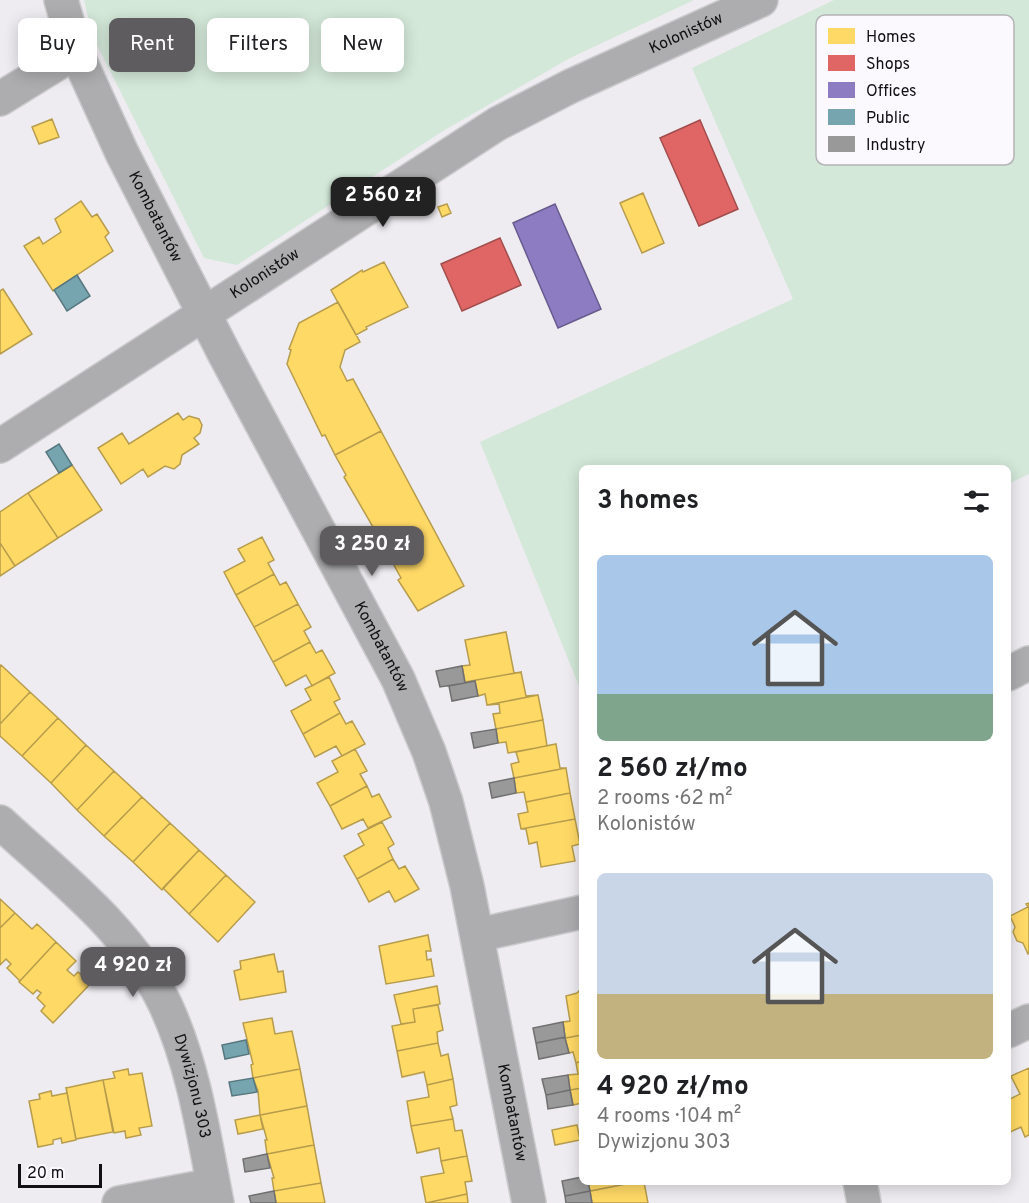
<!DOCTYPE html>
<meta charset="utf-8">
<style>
:root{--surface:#fff;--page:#f6f6f6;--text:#202124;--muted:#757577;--accent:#5e5c5f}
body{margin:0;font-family:Overpass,sans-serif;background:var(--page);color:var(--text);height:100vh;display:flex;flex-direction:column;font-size:22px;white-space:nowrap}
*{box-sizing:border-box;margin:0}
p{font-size:20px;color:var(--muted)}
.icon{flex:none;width:33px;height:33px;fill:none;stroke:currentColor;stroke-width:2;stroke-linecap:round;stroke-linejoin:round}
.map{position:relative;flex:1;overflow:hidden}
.drawer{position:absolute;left:579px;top:465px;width:432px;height:720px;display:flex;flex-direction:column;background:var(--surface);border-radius:9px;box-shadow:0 3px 15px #0003}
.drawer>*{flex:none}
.hud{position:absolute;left:18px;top:18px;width:471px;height:54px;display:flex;gap:12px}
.scale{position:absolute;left:18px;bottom:15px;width:84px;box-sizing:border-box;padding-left:6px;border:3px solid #100f11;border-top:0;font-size:16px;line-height:21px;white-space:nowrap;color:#100f11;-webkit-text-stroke:4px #fbf9fe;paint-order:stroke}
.price{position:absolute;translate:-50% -51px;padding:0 14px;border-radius:12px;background:var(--accent);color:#fff;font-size:20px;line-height:39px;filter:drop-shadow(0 2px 3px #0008)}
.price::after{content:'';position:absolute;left:50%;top:36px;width:18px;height:14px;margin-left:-9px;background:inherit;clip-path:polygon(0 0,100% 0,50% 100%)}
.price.on{background:#222;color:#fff}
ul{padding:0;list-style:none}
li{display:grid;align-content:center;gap:12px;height:318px;padding:0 18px}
li span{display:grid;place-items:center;height:186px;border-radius:9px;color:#555}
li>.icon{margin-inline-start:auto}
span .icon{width:108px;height:108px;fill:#fffc;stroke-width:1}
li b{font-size:26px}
h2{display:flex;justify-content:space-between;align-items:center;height:72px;padding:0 18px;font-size:26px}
.chip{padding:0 21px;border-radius:9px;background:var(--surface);box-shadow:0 3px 15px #0003;font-size:21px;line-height:54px}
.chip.on{background:var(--accent);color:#fff}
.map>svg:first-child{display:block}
.green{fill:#d3e8d9}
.homes{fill:#ffd966;stroke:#b79c4c;stroke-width:1.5}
.shops{fill:#e06666;stroke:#a24c4c;stroke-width:1.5}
.offices{fill:#8e7cc3;stroke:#685b8e;stroke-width:1.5}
.public{fill:#76a5af;stroke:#577880;stroke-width:1.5}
.industry{fill:#999;stroke:#707070;stroke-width:1.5}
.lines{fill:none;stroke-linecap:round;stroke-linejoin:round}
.minor-casing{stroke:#cac9cb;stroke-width:36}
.minor{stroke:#adadaf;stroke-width:33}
.labels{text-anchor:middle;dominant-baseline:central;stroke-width:6;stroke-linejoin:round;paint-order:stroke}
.street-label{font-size:16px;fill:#100f11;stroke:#fbf9fe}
.key{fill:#fbf9fe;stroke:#b4b3b7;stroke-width:1.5}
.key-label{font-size:16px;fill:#100f11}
</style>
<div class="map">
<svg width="1029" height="1203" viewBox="0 0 1029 1203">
<rect width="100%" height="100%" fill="#eeecf0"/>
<path class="green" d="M 84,0 L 694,0 L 570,58 L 443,131 L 237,265 L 204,258 L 93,37 Z
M 834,0 L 1029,0 L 1029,474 L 1008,484 L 1008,468 L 582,468 L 581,691 L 480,442 L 793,299 L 692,68 Z"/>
<path class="homes" d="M 52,119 L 59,137 L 39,144 L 32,127 Z
M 643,193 L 664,243 L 642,253 L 620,203 Z
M 81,201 L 92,217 L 97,214 L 109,233 L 105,237 L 113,251 L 53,291 L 24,246 L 39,237 L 43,244 L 61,232 L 55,219 Z
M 447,204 L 451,213 L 442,217 L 438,207 Z
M 384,262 L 408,307 L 366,327 L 367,329 L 356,335 L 331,290 L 362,270 L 363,272 Z
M 3,289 L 32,334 L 0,354 L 0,291 Z
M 338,302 L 360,342 L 345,350 L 340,367 L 347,381 L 353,379 L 381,431 L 335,455 L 325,435 L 322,436 L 287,364 L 291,350 L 289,349 L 299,323 Z
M 178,413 L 183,420 L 189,416 L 199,419 L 202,425 L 200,433 L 194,438 L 199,444 L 182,455 L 180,464 L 174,469 L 165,466 L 148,477 L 143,469 L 121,484 L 98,448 L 122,433 L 129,444 Z
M 381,431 L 464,586 L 418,611 L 398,580 L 401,578 L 380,540 L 377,540 L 371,528 L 373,527 L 344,477 L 346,475 L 335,455 Z
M 72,465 L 102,510 L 58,538 L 28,493 Z
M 28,493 L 58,538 L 15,566 L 0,543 L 0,512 Z
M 262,537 L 274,560 L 268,563 L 274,574 L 236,595 L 224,572 L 245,561 L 238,549 Z
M 0,543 L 15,566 L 0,576 Z
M 274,574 L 280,585 L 286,582 L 298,604 L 254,627 L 236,595 Z
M 298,604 L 311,627 L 304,631 L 310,642 L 273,662 L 254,627 Z
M 506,632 L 514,673 L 522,672 L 465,682 L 462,666 L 470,665 L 465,640 Z
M 310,642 L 316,653 L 322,650 L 335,673 L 312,686 L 306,675 L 286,686 L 273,662 Z
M 1,665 L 30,692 L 0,724 L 0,667 Z
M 521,672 L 526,696 L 538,695 L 487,705 L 485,694 L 478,696 L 475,681 L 465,682 Z
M 329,677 L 340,699 L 334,702 L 340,713 L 303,734 L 291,711 L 311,700 L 305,689 Z
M 30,692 L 58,718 L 22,756 L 0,736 L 0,724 Z
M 538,695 L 543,720 L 496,729 L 493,714 L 500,713 L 499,704 L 488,705 Z
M 340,713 L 346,724 L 352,721 L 365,744 L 342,756 L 336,746 L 315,757 L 303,734 Z
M 58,718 L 86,745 L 51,783 L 22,756 Z
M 543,720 L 547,746 L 508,753 L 506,742 L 498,743 L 496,729 Z
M 556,744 L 560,768 L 566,768 L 514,778 L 511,764 L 519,762 L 516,752 Z
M 86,745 L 114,771 L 77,810 L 51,783 Z
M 355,749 L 367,771 L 360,774 L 367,786 L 330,806 L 317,783 L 338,772 L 332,761 Z
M 566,768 L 570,793 L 526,802 L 524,792 L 516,793 L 514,778 Z
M 114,771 L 142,797 L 104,836 L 77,810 Z
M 367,786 L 372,797 L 379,794 L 391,817 L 368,828 L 363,819 L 342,829 L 330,806 Z
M 570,793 L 575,819 L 521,829 L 518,814 L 528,812 L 526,802 Z
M 142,797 L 170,823 L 133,862 L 104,836 Z
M 575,819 L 580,844 L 572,846 L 575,861 L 541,867 L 537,842 L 529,844 L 526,829 L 521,829 Z
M 382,822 L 394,844 L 388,848 L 393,859 L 357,879 L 344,856 L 364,845 L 358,834 Z
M 170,823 L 199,850 L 162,890 L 133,862 Z
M 199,850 L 226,875 L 189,914 L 163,888 Z
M 393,859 L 399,869 L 405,866 L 419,889 L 395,902 L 389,891 L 369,902 L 357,879 Z
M 226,875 L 255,902 L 218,942 L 189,914 Z
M 0,899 L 15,913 L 0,928 Z
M 1029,903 L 1029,954 L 1028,954 L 1023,943 L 1017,941 L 1013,932 L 1015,927 L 1010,916 L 1028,907 L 1026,904 Z
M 15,913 L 32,929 L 37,924 L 56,942 L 20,981 L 7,968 L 11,964 L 6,959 L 0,965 L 0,928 Z
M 428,935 L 431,951 L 426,951 L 427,960 L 431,959 L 434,976 L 386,984 L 379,946 Z
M 56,942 L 76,961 L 67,970 L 74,976 L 78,972 L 91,983 L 53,1023 L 41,1011 L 45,1006 L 37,998 L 41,993 L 37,990 L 33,994 L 19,982 Z
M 274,954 L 278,972 L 283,971 L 286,992 L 240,1000 L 234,971 L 241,969 L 240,961 Z
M 437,986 L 440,1004 L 413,1009 L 415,1022 L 401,1024 L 394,995 Z
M 580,990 L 582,990 L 582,1035 L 561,1039 L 565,1037 L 563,1022 L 570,1021 L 566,996 L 577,993 Z
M 438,1005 L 443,1030 L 437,1032 L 438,1043 L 397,1051 L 392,1026 L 415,1022 L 413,1009 Z
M 272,1018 L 275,1034 L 292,1031 L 300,1069 L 253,1078 L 251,1065 L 253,1064 L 243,1023 Z
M 582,1035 L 582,1061 L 576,1063 L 573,1052 L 569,1053 L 565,1038 Z
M 438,1043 L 441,1056 L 448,1054 L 453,1079 L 427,1085 L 424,1072 L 402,1077 L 397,1051 Z
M 582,1061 L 582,1088 L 570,1090 L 568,1075 L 578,1074 L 576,1063 Z
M 1029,1068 L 1029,1135 L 1025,1137 L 1021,1127 L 1008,1133 L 1008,1100 L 1020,1094 L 1011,1076 Z
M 128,1069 L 129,1075 L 142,1073 L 152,1126 L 139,1128 L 141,1135 L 126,1138 L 125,1131 L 114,1133 L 103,1080 L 115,1078 L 113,1072 Z
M 300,1069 L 307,1106 L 260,1115 L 258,1091 L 253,1078 Z
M 453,1079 L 457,1105 L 450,1107 L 453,1119 L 411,1126 L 407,1101 L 429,1097 L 427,1085 Z
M 103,1080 L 113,1132 L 76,1139 L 66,1088 Z
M 66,1087 L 76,1140 L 62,1143 L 61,1138 L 53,1140 L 53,1144 L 38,1147 L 29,1101 L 40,1099 L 39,1094 L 51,1091 L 52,1096 L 67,1093 Z
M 582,1088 L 582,1103 L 573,1105 L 570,1090 Z
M 307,1106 L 314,1145 L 267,1154 L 265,1140 L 267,1140 L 260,1115 Z
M 260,1115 L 263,1129 L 238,1134 L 235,1120 Z
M 453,1119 L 455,1131 L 462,1130 L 467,1156 L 441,1161 L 439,1148 L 417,1153 L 411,1126 Z
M 577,1125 L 580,1140 L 555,1145 L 552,1130 Z
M 314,1145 L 321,1183 L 274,1191 L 272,1178 L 274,1178 L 267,1154 Z
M 467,1156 L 472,1181 L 465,1182 L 467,1194 L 426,1203 L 421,1177 L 444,1173 L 441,1161 Z
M 588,1182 L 636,1182 L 590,1191 Z
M 636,1182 L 644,1182 L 648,1203 L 592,1203 L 590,1191 Z
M 321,1183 L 325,1203 L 276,1203 L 274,1191 Z
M 467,1194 L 468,1203 L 426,1203 Z"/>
<path class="shops" d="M 700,120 L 738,209 L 699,226 L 660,138 Z
M 500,238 L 521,285 L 462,311 L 441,264 Z"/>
<path class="offices" d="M 555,204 L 601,309 L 558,328 L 513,223 Z"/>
<path class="public" d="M 77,275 L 90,296 L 67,311 L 54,290 Z
M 59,444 L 72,465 L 59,473 L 46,452 Z
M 246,1040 L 249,1054 L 225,1059 L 222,1045 Z
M 253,1078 L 257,1092 L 232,1096 L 229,1082 Z"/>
<path class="industry" d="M 462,666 L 465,683 L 440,687 L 436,671 Z
M 475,681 L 478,696 L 452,701 L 449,686 Z
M 496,729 L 498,743 L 474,748 L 471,733 Z
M 514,778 L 516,793 L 492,798 L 489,783 Z
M 563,1022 L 565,1037 L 536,1043 L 533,1028 Z
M 561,1038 L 565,1038 L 569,1053 L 539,1059 L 536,1043 Z
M 568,1075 L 570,1090 L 546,1095 L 542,1079 Z
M 570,1090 L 573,1105 L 548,1109 L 546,1095 Z
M 267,1154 L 270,1168 L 245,1172 L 243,1159 Z
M 582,1177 L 582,1182 L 588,1182 L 590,1191 L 565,1196 L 562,1181 Z
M 274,1191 L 276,1203 L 251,1203 L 249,1196 Z
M 590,1191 L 592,1203 L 566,1203 L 565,1196 Z"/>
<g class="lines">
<defs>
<g id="minor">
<path id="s1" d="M 61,0 L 76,52 L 122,153 L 224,353 L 398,679 L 429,752 L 446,802 L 467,886 L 529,1203"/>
<path d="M 0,99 L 76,52"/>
<path id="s2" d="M 0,446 L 497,124 L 571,86 L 761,0"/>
<path d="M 1008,674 L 1029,663"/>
<path id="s3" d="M 0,822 C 58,876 130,930 165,1004 C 194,1066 204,1137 217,1203"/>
<path d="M 478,935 L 582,912"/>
<path d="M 1008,1031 L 1029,1021"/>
<path d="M 860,1182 L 864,1203"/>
<path d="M 119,1203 L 213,1185"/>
</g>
</defs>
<use href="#minor" class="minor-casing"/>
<use href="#minor" class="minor"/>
</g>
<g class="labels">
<g class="street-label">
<text stroke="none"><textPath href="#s2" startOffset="802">Kolonistów</textPath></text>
<text stroke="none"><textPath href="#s1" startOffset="237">Kombatantów</textPath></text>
<text stroke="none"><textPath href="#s2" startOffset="316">Kolonistów</textPath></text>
<text stroke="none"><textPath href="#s1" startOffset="723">Kombatantów</textPath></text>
<text stroke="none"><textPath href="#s3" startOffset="334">Dywizjonu 303</textPath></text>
<text stroke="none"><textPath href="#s1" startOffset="1209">Kombatantów</textPath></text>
</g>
</g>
<rect x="816" y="15" width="198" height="150" rx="9" class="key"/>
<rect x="828" y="28" width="27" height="16" fill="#ffd966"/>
<rect x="828" y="55" width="27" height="16" fill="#e06666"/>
<rect x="828" y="82" width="27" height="16" fill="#8e7cc3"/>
<rect x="828" y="109" width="27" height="16" fill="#76a5af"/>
<rect x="828" y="136" width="27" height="16" fill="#999"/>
<g class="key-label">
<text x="866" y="42">Homes</text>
<text x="866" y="69">Shops</text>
<text x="866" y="96">Offices</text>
<text x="866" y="123">Public</text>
<text x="866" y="150">Industry</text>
</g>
</svg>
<div class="scale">20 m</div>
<b class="price on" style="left:383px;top:228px">2 560 zł</b>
<b class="price" style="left:372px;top:577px">3 250 zł</b>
<b class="price" style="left:133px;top:998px">4 920 zł</b>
<div class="hud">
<a class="chip">Buy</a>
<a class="chip on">Rent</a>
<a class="chip">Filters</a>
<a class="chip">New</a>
</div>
<section class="drawer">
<h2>3 homes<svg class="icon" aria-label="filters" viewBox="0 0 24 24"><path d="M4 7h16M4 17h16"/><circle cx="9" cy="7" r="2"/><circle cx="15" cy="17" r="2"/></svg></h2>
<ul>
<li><span style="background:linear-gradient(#a9c7e8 75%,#7fa58c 0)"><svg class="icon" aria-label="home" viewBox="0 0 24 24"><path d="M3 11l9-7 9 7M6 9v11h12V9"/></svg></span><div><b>2 560 zł/mo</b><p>2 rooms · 62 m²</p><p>Kolonistów</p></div></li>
<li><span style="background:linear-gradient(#c9d6e8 65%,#c2b280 0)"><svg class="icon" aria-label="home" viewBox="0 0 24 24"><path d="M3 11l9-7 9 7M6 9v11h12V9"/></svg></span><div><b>4 920 zł/mo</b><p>4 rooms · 104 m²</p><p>Dywizjonu 303</p></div></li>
</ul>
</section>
</div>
